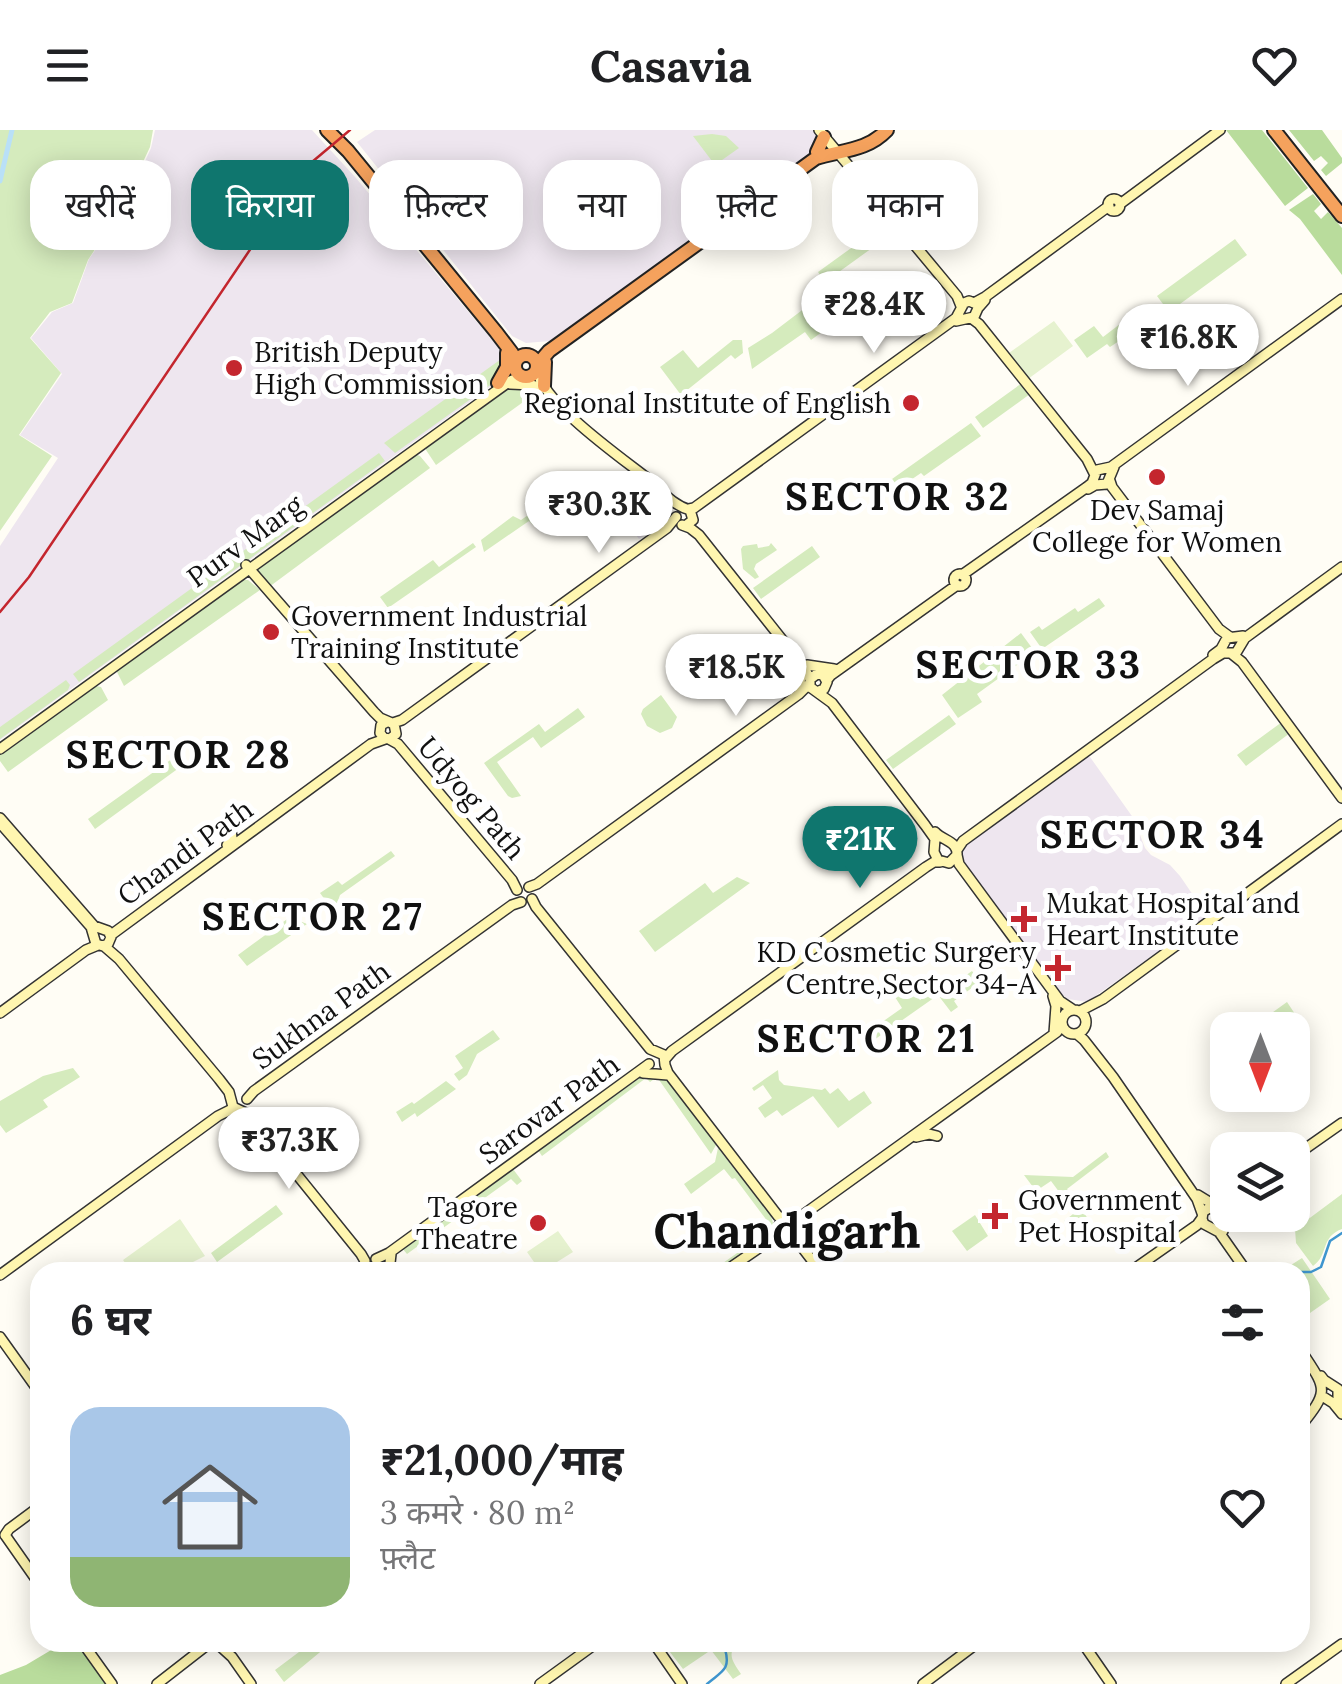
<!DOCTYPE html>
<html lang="hi">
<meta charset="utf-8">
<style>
:root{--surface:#fff;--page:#f6f6f6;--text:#202124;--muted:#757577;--accent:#0f766e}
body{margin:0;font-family:Lora,"Noto Sans Devanagari",serif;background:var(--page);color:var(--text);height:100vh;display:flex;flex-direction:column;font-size:38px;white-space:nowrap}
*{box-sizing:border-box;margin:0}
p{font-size:32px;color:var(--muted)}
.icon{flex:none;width:55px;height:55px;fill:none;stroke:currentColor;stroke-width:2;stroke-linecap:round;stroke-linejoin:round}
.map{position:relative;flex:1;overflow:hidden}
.panel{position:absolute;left:30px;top:1132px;width:1280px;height:390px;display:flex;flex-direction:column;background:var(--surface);border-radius:30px;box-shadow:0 5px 25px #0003}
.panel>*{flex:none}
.banner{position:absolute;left:30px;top:30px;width:1282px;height:90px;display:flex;gap:20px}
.needle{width:65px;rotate:180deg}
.controls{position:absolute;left:1210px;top:882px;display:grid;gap:20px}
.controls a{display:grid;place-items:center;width:100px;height:100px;border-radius:20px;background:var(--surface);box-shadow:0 5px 25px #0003;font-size:50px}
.price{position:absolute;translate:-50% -85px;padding:0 22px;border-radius:35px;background:#fff;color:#222;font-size:32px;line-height:65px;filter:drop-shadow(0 2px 5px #0008)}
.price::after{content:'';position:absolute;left:50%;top:60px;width:30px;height:22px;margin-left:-15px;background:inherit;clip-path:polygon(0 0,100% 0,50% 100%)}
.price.current{background:var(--accent);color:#fff}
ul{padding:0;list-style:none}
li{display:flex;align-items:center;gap:30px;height:250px;padding:0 40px}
li span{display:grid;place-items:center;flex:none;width:280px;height:200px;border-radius:30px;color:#555}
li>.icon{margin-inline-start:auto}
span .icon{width:120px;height:120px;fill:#fffc;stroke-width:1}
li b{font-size:42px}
h2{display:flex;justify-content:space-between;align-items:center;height:120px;padding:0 40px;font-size:42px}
.chip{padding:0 35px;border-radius:30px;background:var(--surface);box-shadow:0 5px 25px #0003;font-size:35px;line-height:90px}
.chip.current{background:var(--accent);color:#fff}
header{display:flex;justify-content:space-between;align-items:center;height:130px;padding:0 40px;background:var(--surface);font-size:45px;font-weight:700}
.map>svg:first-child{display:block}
.industrial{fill:#eee6ef}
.green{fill:#d5ebbd}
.forest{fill:#b9dc9c}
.pitch{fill:#e6f2cf}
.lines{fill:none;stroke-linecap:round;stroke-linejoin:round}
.stream{stroke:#3f96cf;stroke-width:2.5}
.canal{stroke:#b9e0f7;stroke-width:5}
.secondary-casing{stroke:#333;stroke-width:12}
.highway-casing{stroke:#222;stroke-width:16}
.secondary{stroke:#fff6b0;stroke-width:9}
.highway{stroke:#f5a25d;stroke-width:12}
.rail{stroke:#c4262e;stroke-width:2.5}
.poi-dot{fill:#c4262e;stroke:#fff;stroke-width:4}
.labels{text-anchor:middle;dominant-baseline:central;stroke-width:10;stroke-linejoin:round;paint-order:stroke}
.poi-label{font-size:28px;fill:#111;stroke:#fff;text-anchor:start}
.street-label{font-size:28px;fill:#111;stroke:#fff}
.district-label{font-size:38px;font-weight:bold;letter-spacing:2.5px;fill:#111;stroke:#fff}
.town-label{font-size:48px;font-weight:bold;fill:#111;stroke:#fff}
</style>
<header><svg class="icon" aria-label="menu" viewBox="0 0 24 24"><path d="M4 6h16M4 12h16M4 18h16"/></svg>Casavia<svg class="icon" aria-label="heart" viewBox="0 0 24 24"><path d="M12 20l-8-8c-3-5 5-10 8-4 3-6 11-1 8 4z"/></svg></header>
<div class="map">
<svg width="1342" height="1554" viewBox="0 0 1342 1554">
<rect width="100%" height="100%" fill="#fffdf5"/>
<path class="industrial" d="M 155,0 L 312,0 L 356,48 L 503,223 L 497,252 L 0,610 L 0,416 L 58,328 L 20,305 L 62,244 L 31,208 L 52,182 L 73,173 L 89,129 L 122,82 L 151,18 Z
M 375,0 L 815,0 L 826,14 L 567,201 L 550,211 L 526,213 L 512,206 L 357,12 Z
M 621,341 L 663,380 L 665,385 L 660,395 L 639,409 L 600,357 Z
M 1085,627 L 1090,627 L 1134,689 L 1145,718 L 1151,725 L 1170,735 L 1180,746 L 1206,784 L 1204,789 L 1087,872 L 1068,869 L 1058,861 L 962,730 L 962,716 Z"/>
<path class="green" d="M 0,0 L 153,0 L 150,17 L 120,81 L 88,130 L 72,173 L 50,182 L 30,208 L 61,243 L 19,305 L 52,326 L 0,401 Z
M 712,4 L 726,6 L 739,18 L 715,35 L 693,6 Z
M 890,90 L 897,100 L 825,152 L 818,142 Z
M 1235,109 L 1247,125 L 1169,182 L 1157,166 Z
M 822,165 L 840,189 L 811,210 L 805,202 L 752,239 L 748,218 L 772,203 Z
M 1154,176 L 1160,184 L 1110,217 L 1107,214 L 1087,228 L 1074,210 L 1094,196 L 1103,207 L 1124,191 L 1127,194 Z
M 733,210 L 742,210 L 743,223 L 735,229 L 731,225 L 681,265 L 660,237 L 683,220 L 698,238 Z
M 504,227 L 496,251 L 395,323 L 384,313 Z
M 1022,253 L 1030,264 L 983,298 L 975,287 Z
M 511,257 L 533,259 L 537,262 L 436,335 L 426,320 L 426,316 L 505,259 Z
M 971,293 L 981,306 L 924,346 L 921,343 L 899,358 L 892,349 Z
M 379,323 L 385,331 L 79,552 L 73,544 Z
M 415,324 L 420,326 L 430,338 L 269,457 L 257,442 L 257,439 Z
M 553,368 L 559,377 L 533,395 L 529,391 L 484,422 L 481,410 L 513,386 L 521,390 Z
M 473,413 L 476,417 L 388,478 L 380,467 L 433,430 L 439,437 Z
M 771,413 L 777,420 L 756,434 L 754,439 L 759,447 L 755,449 L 743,439 L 741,419 L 743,416 L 757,414 L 758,418 L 769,416 Z
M 812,416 L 820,427 L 761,469 L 753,458 Z
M 243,450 L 248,450 L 260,460 L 124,556 L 116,540 Z
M 1099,468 L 1105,476 L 1042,519 L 1030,502 L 1039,496 L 1042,500 L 1075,478 L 1078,482 Z
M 1021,503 L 1035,522 L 977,564 L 982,572 L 958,588 L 942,565 Z
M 66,550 L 70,555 L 68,560 L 0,609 L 0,597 Z
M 96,556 L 101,557 L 108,570 L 8,642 L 0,631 L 0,624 Z
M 661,565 L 677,587 L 672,598 L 660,603 L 647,596 L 641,584 L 643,579 Z
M 578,578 L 585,587 L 541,618 L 533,607 L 497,632 L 521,666 L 512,668 L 508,666 L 484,633 L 539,594 L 545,602 Z
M 949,585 L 956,594 L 893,639 L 886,630 Z
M 1282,592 L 1290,603 L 1246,636 L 1237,625 Z
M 176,626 L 183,635 L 95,699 L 88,689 Z
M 391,721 L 395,726 L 340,765 L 334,782 L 320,763 L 338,751 L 342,755 Z
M 737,747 L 750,753 L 655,822 L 639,801 L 705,753 L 713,763 Z
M 290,787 L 307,794 L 247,836 L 238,825 Z
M 972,841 L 980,852 L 954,871 L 958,877 L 951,882 L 938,865 L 874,910 L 868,902 L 902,878 L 895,867 L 909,857 L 920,870 L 938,857 L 942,862 Z
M 1287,872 L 1297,887 L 1279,900 L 1248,900 Z
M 493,900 L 500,909 L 477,924 L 467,945 L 459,951 L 454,944 L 463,938 L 455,926 Z
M 73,938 L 80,947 L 43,970 L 48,977 L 6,1003 L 0,995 L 0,971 L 43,946 Z
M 778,940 L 779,950 L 784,955 L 822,960 L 825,958 L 830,964 L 838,958 L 849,971 L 864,961 L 872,973 L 838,998 L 813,966 L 782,986 L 777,980 L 765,988 L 758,978 L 772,968 L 763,955 L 754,961 L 752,958 Z
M 645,944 L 664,944 L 716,1015 L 711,1024 L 657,947 L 650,952 L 646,948 L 542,1026 L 538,1020 Z
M 446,951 L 456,959 L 417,987 L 415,983 L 402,992 L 396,982 L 412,972 L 414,974 Z
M 718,1018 L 771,1086 L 773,1093 L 771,1105 L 721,1142 L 710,1142 L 763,1105 L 759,1098 L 768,1092 L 735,1048 L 732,1049 L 724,1039 L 691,1064 L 684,1054 L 715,1032 Z
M 1106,1022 L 1109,1027 L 1067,1059 L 1096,1100 L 1064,1091 L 1077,1081 L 1075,1077 L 1071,1078 L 1051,1051 L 1036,1061 L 1024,1045 L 1073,1047 Z
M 513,1039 L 522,1051 L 517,1055 L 511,1049 L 407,1124 L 402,1118 Z
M 1342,1064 L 1342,1099 C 1320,1107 1329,1125 1313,1136 L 1296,1113 L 1295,1099 Z
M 276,1075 L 283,1084 L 217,1132 L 211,1123 Z
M 975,1085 L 988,1106 L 967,1121 L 952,1101 Z
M 1302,1128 L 1330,1169 L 1300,1190 L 1300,1142 L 1280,1142 Z
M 311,1513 L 331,1513 L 284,1552 L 275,1540 Z
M 663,1513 L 738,1513 C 726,1524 733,1532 741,1544 L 733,1549 L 711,1520 L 683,1539 Z"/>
<path class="forest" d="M 1226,0 L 1262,0 L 1308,58 L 1285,76 Z
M 1289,0 L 1322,0 L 1342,28 L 1342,33 L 1326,46 L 1321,40 L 1328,33 L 1321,26 L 1314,31 Z
M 1313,64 L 1321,74 L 1314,81 L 1321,89 L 1328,82 L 1342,98 L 1342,145 L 1300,89 L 1289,80 Z
M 63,1513 L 78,1513 L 107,1554 L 0,1554 L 0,1545 L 26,1535 Z"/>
<path class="pitch" d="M 1054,191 L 1073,216 L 1028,249 L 1009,223 Z
M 180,1089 L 205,1126 L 173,1142 L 132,1142 L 123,1130 Z
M 558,1101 L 573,1122 L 541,1142 L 527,1122 Z"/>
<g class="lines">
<path class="stream" d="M 1297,1142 L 1311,1142 L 1321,1137 L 1330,1111 L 1342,1103
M 707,1554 C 722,1541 731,1540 725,1519 L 732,1512"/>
<path class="canal" d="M 0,51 L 12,0"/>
<defs>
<path id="secondary" d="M 819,0 L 957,166 L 961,176
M1108 75a6 6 0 1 1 12 0a6 6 0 1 1-12 0Z
M 1120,74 L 1220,0
M 971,188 L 979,194 L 1087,329 L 1094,343
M 956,191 L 974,187 L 978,178 L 985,170
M 537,240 C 543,273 619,326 647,348 C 661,360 672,375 690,380 L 693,390 L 685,396
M 510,254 L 532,255 L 542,258
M 1110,351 L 1112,357 L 1219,499 L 1230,507
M 1088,359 L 1095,355 L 1107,354 L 1114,337
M 689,379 L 694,378 L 956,188 L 964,173 L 969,171 L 974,173 L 985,167 L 1109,76
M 682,395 L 690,398 L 699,405 L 803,536 L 810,549
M 246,435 L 374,582 L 380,588 L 394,594 L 396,604 L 390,609 L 384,608 L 380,603 L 381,595 L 387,592
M954 450a6 6 0 1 1 12 0a6 6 0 1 1-12 0Z
M 962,445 L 1087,357 L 1092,353 L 1097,340 L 1111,337 L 1342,169
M 1232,524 L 1242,532 L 1342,668
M 1213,525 L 1221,519 L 1227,508 L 1243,506
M 807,535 L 834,539
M 827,550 L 831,545 L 957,455
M 819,561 L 824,559 L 827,552 L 823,545 L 817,544 L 810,549 L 810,557 L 832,573 L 925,695 L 935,709 L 934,722 L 938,730 L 949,733
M 799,564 L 802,534
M 393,593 L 402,590 L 667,398 L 676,387
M 389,609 L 398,614 L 512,750 L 517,760
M 0,619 L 510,251 L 521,246
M 0,688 L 94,796 L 108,801 L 111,807 L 108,814 L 103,816 L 96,814 L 91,797 L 0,693
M 935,702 C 943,711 958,711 957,725 L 949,733
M 227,715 L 232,708 L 231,700
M 957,720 L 963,711 L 1213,529 L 1223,523 L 1236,523 L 1245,508 L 1342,437
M 957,725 L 959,734 L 1060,871 L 1072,879
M 529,757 L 537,754 L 799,564 L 809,554
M 532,769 L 536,777 L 650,919 L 664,925 L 665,935 L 668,943 L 778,1086 L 785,1090
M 111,805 L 371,614 L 385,609
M 104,816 L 119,829 L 219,949 L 229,962 L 233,977 L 248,984 L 361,1124 L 365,1131 L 363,1137 L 365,1142
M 1053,866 L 1056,876 L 1054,903
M1062 892a12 12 0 1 1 24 0a12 12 0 1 1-24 0Z
M 1080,881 L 1103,869 L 1342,694
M 0,883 L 86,820 L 98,815
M 1077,904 L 1084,910 L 1113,947 L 1197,1069 L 1202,1083
M 666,928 L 672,921 L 926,737 L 934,732 L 940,732
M 643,943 L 668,945
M 247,969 L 254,961 L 512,775 L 521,772
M 916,1007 L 929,1004 L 937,1006
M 1292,1028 L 1342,993
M 1198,1065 L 1211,1073 L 1226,1074
M 1219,1084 L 1215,1079 L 1209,1078 L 1203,1082 L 1202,1089 L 1204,1094 L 1219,1102 L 1247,1142
M 790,1091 L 795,1095 L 798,1112 L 821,1142
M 779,1095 L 782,1091 L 800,1087 L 1057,902 L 1062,895
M 1223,1101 L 1222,1093 L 1227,1076
M 376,1129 L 389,1123 L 649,934
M 378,1142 L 379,1141
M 389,1142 L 391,1124
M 724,1142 L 772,1109 L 778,1101
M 1130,1142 L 1197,1095 L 1202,1088
M 0,1145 L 218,986 L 234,978
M 0,1207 L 40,1263
M 1300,1219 C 1326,1259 1331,1259 1300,1297
M 1321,1246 L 1324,1250 L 1338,1259 L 1338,1267 L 1342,1277
M 1322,1266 L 1333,1273 L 1342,1284
M 5,1405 L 40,1455
M 5,1405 L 9,1399 L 40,1376
M 82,1512 L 112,1554
M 653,1512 L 682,1554
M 1082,1512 L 1111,1554
M 221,1517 L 232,1527 L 251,1554
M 157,1554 L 211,1512
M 540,1554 L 598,1512
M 923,1554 L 979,1512
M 1286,1554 L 1342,1514"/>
<path id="highway" d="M 327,0 L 348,21 L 496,202 L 512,223 L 515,232
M 1274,0 L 1342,86
M 817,22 L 824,7
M515 236a11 11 0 1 1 22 0a11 11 0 1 1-22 0Z
M 537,235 L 549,221 L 816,28 C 842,20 867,21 887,0
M 498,253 L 507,237 L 507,223
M 544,256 L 545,232"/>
</defs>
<use href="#secondary" class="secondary-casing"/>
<use href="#highway" class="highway-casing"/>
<use href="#secondary" class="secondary"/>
<use href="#highway" class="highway"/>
<path class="rail" d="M 0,482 L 29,447 L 293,56 L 312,32 L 350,0"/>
</g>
<g class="poi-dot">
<circle cx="234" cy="238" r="10"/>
<circle cx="911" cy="273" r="10"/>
<circle cx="1157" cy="347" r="10"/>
<circle cx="271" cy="502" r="10"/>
<path d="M1019 774h10v10h10v10h-10v10h-10v-10h-10v-10h10z"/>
<path d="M1053 823h10v10h10v10h-10v10h-10v-10h-10v-10h10z"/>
<path d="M990 1071h10v10h10v10h-10v10h-10v-10h-10v-10h10z"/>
<circle cx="538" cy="1093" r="10"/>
</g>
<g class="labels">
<g class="poi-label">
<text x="254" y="222">British Deputy<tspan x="254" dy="32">High Commission</tspan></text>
<text x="891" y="273" text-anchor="end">Regional Institute of English</text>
<text x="1157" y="380" text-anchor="middle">Dev Samaj<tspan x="1157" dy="32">College for Women</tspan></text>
<text x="291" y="486">Government Industrial<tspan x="291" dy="32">Training Institute</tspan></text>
<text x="1046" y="773">Mukat Hospital and<tspan x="1046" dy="32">Heart Institute</tspan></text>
<text x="1036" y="822" text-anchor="end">KD Cosmetic Surgery<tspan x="1036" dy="32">Centre,Sector 34-A</tspan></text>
<text x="1018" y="1070">Government<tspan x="1018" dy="32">Pet Hospital</tspan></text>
<text x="518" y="1077" text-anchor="end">Tagore<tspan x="518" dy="32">Theatre</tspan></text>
</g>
<g class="street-label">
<text transform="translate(245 411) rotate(-36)">Purv Marg</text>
<text transform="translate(472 668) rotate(50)">Udyog Path</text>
<text transform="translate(185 722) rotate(-36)">Chandi Path</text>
<text transform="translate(321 885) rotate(-36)">Sukhna Path</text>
<text transform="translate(549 979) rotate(-36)">Sarovar Path</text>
</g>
<g class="district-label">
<text x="898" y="366">SECTOR 32</text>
<text x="1029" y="534">SECTOR 33</text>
<text x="179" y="624">SECTOR 28</text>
<text x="1153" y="704">SECTOR 34</text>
<text x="313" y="786">SECTOR 27</text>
<text x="867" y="908">SECTOR 21</text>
</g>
<g class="town-label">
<text x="787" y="1100">Chandigarh</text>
</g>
</g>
</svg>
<div class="controls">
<a><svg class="needle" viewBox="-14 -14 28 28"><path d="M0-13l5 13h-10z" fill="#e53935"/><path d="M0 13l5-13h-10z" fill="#757577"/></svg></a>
<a><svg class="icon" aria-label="layers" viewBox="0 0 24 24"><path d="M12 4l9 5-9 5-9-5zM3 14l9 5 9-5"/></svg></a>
</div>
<b class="price" style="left:874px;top:226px">₹28.4K</b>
<b class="price" style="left:1188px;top:259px">₹16.8K</b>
<b class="price" style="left:599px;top:426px">₹30.3K</b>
<b class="price" style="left:736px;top:589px">₹18.5K</b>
<b class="price current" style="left:860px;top:761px">₹21K</b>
<b class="price" style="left:289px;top:1062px">₹37.3K</b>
<div class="banner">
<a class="chip">खरीदें</a>
<a class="chip current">किराया</a>
<a class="chip">फ़िल्टर</a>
<a class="chip">नया</a>
<a class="chip">फ़्लैट</a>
<a class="chip">मकान</a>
</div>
<section class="panel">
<h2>6 घर<svg class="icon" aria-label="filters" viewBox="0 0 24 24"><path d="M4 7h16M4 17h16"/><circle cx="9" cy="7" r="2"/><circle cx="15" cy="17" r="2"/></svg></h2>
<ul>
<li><span style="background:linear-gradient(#a9c7e8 75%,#8fb573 0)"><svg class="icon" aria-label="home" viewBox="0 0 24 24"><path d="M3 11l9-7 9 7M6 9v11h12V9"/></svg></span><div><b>₹21,000/माह</b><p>3 कमरे · 80 m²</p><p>फ़्लैट</p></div><svg class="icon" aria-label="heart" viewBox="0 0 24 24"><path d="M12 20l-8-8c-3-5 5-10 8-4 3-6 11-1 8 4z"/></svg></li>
</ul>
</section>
</div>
